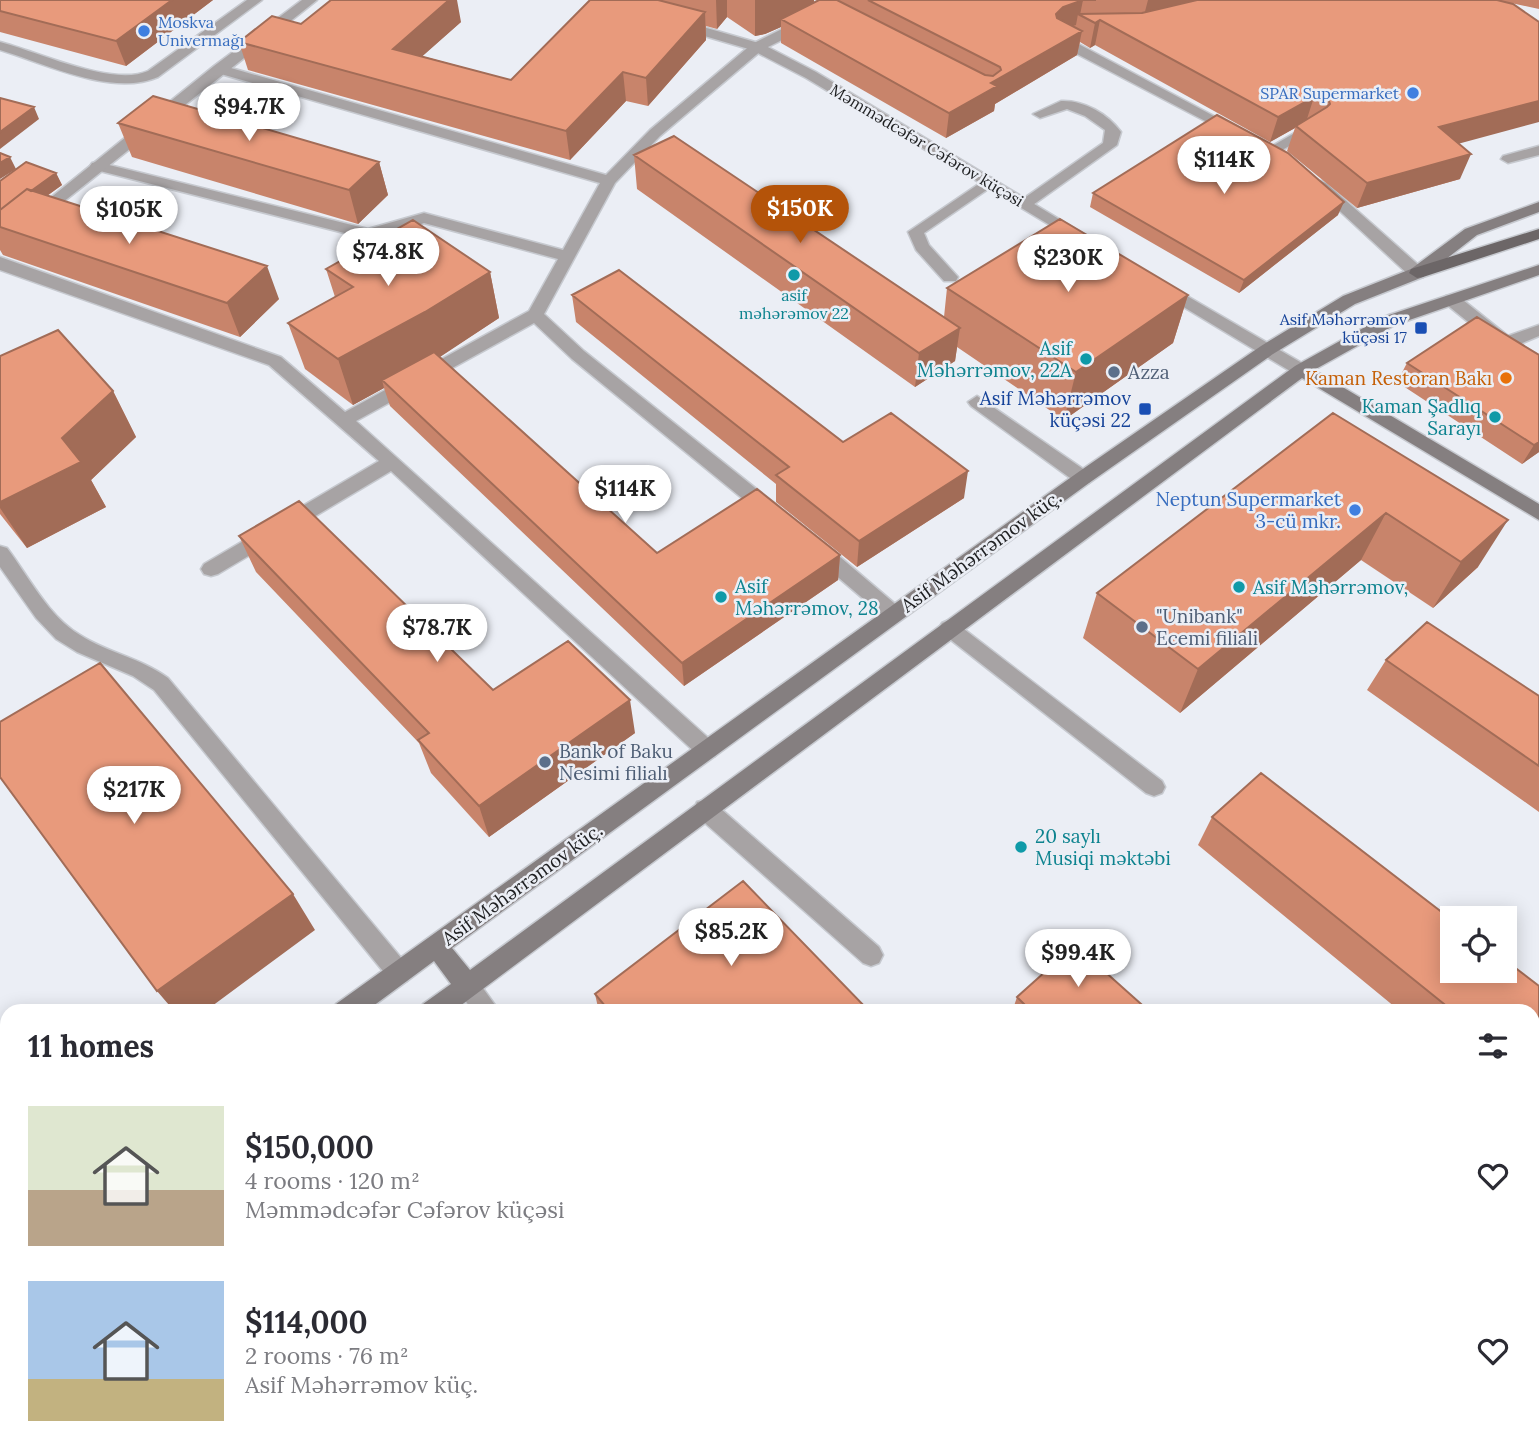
<!DOCTYPE html>
<meta charset="utf-8">
<style>
:root{--surface:#fff;--page:#f2f2f3;--text:#2b2b33;--muted:#7c7c81;--accent:#b45309}
body{margin:0;font-family:Lora,serif;background:var(--page);color:var(--text);height:100vh;display:flex;flex-direction:column;font-size:26px;white-space:nowrap}
*{box-sizing:border-box;margin:0}
p{font-size:23px;color:var(--muted)}
.icon{flex:none;width:38px;height:38px;fill:none;stroke:currentColor;stroke-width:2;stroke-linecap:round;stroke-linejoin:round}
.map{position:relative;flex:1;overflow:hidden}
.details{position:absolute;left:0px;top:1004px;width:1540px;height:450px;display:flex;flex-direction:column;background:var(--surface);border-radius:21px 21px 0 0;box-shadow:0 4px 18px #0003}
.details>*{flex:none}
.fabs{position:absolute;left:1440px;top:906px;display:grid;gap:14px}
.fabs a{display:grid;place-items:center;width:77px;height:77px;border-radius:0px;background:var(--surface);box-shadow:0 4px 18px #0003;font-size:35px}
.price{position:absolute;translate:-50% -60px;padding:0 16px;border-radius:24px;background:#fff;color:#222;font-size:23px;line-height:46px;filter:drop-shadow(0 2px 4px #0008)}
.price::after{content:'';position:absolute;left:50%;top:42px;width:21px;height:16px;margin-left:-10px;background:inherit;clip-path:polygon(0 0,100% 0,50% 100%)}
.price.current{background:var(--accent);color:#fff}
ul{padding:0;list-style:none}
li{display:flex;align-items:center;gap:21px;height:175px;padding:0 28px}
li span{display:grid;place-items:center;flex:none;width:196px;height:140px;border-radius:0px;color:#555}
li>.icon{margin-inline-start:auto}
span .icon{width:84px;height:84px;fill:#fffc;stroke-width:1}
li b{font-size:30px}
h2{display:flex;justify-content:space-between;align-items:center;height:84px;padding:0 28px;font-size:30px}
.map>svg:first-child{display:block}
.lines{fill:none;stroke-linecap:round;stroke-linejoin:round}
.lane-casing{stroke:#c6c9cf;stroke-width:3}
.street-casing{stroke:#c6c9cf;stroke-width:3}
.secondary-casing{stroke:#c6c9cf;stroke-width:3}
.primary-casing{stroke:#c6c9cf;stroke-width:3}
.lane{fill:#a7a3a4;fill-rule:evenodd}
.street{fill:#a7a3a4;fill-rule:evenodd}
.secondary{fill:#857f80;fill-rule:evenodd}
.primary{fill:#6c6667;fill-rule:evenodd}
.wall{fill:#c8846b}
.shaded-wall{fill:#a26c57}
.building{fill:#e89a7c;stroke:#a26c57;stroke-width:2}
.shop-dot{fill:#3f7fe0;stroke:#ebeef5;stroke-width:2.5}
.culture-dot{fill:#0f9aa8;stroke:#ebeef5;stroke-width:2.5}
.transit-dot{fill:#1a4fb4;stroke:#ebeef5;stroke-width:2.5}
.service-dot{fill:#5c6f8a;stroke:#ebeef5;stroke-width:2.5}
.food-dot{fill:#e8710a;stroke:#ebeef5;stroke-width:2.5}
.labels{text-anchor:middle;dominant-baseline:central;stroke-width:5;stroke-linejoin:round;paint-order:stroke}
.far-shop-label{font-size:16px;fill:#366cbe;stroke:#ebeef5;text-anchor:start}
.far-street-label{font-size:16px;fill:#1e1f21;stroke:#ebeef5}
.far-culture-label{font-size:16px;fill:#0d838f;stroke:#ebeef5}
.far-transit-label{font-size:16px;fill:#164399;stroke:#ebeef5;text-anchor:end}
.culture-label{font-size:19px;fill:#0d838f;stroke:#ebeef5;text-anchor:start}
.service-label{font-size:19px;fill:#4e5e75;stroke:#ebeef5;text-anchor:start}
.food-label{font-size:19px;fill:#c56008;stroke:#ebeef5;text-anchor:end}
.transit-label{font-size:19px;fill:#164399;stroke:#ebeef5;text-anchor:end}
.shop-label{font-size:19px;fill:#366cbe;stroke:#ebeef5;text-anchor:end}
.street-label{font-size:19px;fill:#1e1f21;stroke:#ebeef5}
</style>
<div class="map">
<svg width="1539" height="1454" viewBox="0 0 1539 1454">
<rect width="100%" height="100%" fill="#ebeef5"/>
<g class="lines">
<defs>
<path id="lane" d="M 247,0 L 262,0 L 158,77 C 112,97 46,64 0,50 L 0,42 C 39,52 112,87 148,71 Z
M 831,0 L 845,0 L 832,15 L 762,50 L 660,136 L 615,183 L 544,314 L 584,351 L 779,507 L 781,512 L 779,517 L 765,517 L 572,359 L 534,323 L 356,421 L 715,744 L 718,750 L 715,756 L 707,759 L 699,756 L 391,471 L 218,574 L 211,576 L 204,574 L 201,569 L 204,564 L 379,461 L 269,365 L 0,270 L 0,257 L 281,357 L 345,412 L 529,311 L 558,259 L 424,223 L 388,235 L 368,239 L 92,169 L 90,166 L 92,163 L 97,162 L 368,229 L 424,213 L 563,250 L 600,183 L 214,72 L 212,69 L 219,65 L 224,66 L 606,175 L 650,130 L 752,44 L 822,9 Z
M 1067,29 L 1074,33 L 1069,39 L 1242,131 L 1240,134 L 1230,134 L 1056,43 L 1056,37 Z
M 1061,101 C 1084,100 1108,114 1121,132 L 1117,145 L 1030,207 L 1020,207 L 1017,204 L 1020,201 L 1103,143 L 1105,130 L 1085,116 L 1067,109 L 1040,118 L 1033,114 Z
M 1312,123 L 1319,127 L 1317,130 L 1277,153 L 1272,154 L 1265,150 Z
M 1539,146 L 1539,155 L 1508,163 L 1501,159 L 1503,156 Z
M 989,177 L 994,179 L 997,182 L 994,185 L 924,233 L 929,245 L 958,277 L 956,281 L 944,281 L 916,250 L 908,232 Z
M 1321,181 L 1326,183 L 1423,269 L 1425,273 L 1423,277 L 1411,277 L 1316,189 L 1313,186 L 1316,183 Z
M 1452,295 L 1458,296 L 1508,336 L 1539,325 L 1539,336 L 1520,344 L 1539,356 L 1539,370 L 1499,347 L 1446,304 L 1444,300 L 1446,296 Z
M 977,396 L 1089,473 L 1092,478 L 1089,483 L 1077,483 L 971,406 L 968,402 Z
M 819,543 L 826,545 L 901,609 L 904,614 L 901,619 L 894,622 L 887,619 L 812,555 L 809,550 L 812,545 Z
M 949,620 L 956,623 L 1162,781 L 1165,787 L 1162,793 L 1154,796 L 1146,793 L 942,633 L 939,628 L 942,623 Z
M 705,800 L 713,802 L 879,947 L 883,955 L 879,963 L 871,966 L 863,963 L 697,816 L 694,809 L 697,802 Z
M 467,974 L 475,977 L 500,1012 L 473,1012 L 455,985 L 459,977 Z
M 1539,1239 L 1539,1271 L 1533,1273 L 1533,1241 Z
M 350,1447 L 385,1447 L 383,1454 L 348,1454 Z
M 814,1447 L 845,1447 L 847,1454 L 816,1454 Z
M 1372,1447 L 1403,1447 L 1401,1454 L 1370,1454 Z"/>
<path id="street" d="M 302,0 L 317,0 L 33,226 L 0,242 L 0,231 L 23,220 L 214,66 Z
M 679,20 L 762,44 L 816,72 L 1087,236 L 1079,241 L 1073,239 L 806,78 L 752,50 L 674,27 L 674,21 Z
M 1163,282 L 1307,366 L 1310,370 L 1301,376 L 1295,374 L 1157,291 L 1155,287 L 1157,283 Z
M 0,546 L 7,548 C 29,577 48,616 80,635 C 108,653 141,658 168,678 L 407,965 L 411,973 L 407,981 L 399,984 L 391,981 L 154,690 L 133,676 L 77,652 L 56,639 L 36,618 L 0,567 Z"/>
<path id="secondary" d="M 1539,202 L 1539,212 L 1477,235 L 1423,277 L 1355,304 L 1273,354 L 1089,483 L 452,948 L 470,970 L 1295,366 L 1383,317 L 1539,265 L 1539,275 L 1395,325 L 1314,370 L 1539,504 L 1539,520 L 1302,378 L 452,1012 L 420,1012 L 423,1004 L 451,984 L 434,961 L 365,1012 L 333,1012 L 336,1004 L 428,938 L 1077,473 L 1261,346 L 1343,296 L 1411,269 L 1465,229 Z
M 7,1239 L 7,1267 L 0,1270 L 0,1242 Z
M 7,1309 L 7,1339 L 0,1342 L 0,1312 Z"/>
<path id="primary" d="M 1539,229 L 1539,239 L 1423,277 L 1417,278 L 1409,273 L 1411,269 Z"/>
</defs>
<use href="#lane" class="lane-casing"/>
<use href="#street" class="street-casing"/>
<use href="#secondary" class="secondary-casing"/>
<use href="#primary" class="primary-casing"/>
<use href="#lane" class="lane"/>
<use href="#street" class="street"/>
<use href="#secondary" class="secondary"/>
<use href="#primary" class="primary"/>
</g>
<path class="wall" d="M 0,0 L 213,0 L 126,66 L 0,32 Z
M 590,0 L 814,0 L 814,3 L 840,1 L 840,0 L 1539,0 L 1539,9 L 1511,3 L 1459,144 L 1460,179 L 1357,208 L 1287,151 L 1295,128 L 1270,142 L 1095,45 L 1090,48 L 1080,42 L 1077,55 L 995,104 L 994,111 L 946,138 L 781,43 L 781,27 L 765,34 L 755,36 L 727,17 L 717,29 L 706,26 L 706,40 L 648,106 L 626,101 L 570,160 L 248,70 L 239,42 L 301,24 L 461,22 L 422,56 L 511,80 Z
M 118,123 L 379,162 L 388,195 L 358,224 L 132,157 Z
M 634,155 L 944,317 L 947,288 L 1188,295 L 1173,343 L 1064,420 L 957,347 L 955,361 L 915,387 L 637,189 Z
M 56,173 L 62,185 L 47,196 L 279,299 L 240,337 L 3,255 L 0,250 L 0,181 Z
M 1093,193 L 1338,215 L 1239,293 L 1090,207 Z
M 326,269 L 490,272 L 499,318 L 439,357 L 657,553 L 840,555 L 838,580 L 684,686 L 390,406 L 384,388 L 353,405 L 305,369 L 288,323 L 335,297 Z
M 572,295 L 843,442 L 964,498 L 857,567 L 776,502 L 776,484 L 576,322 Z
M 1477,317 L 1539,452 L 1522,464 L 1397,382 L 1407,363 Z
M 0,356 L 113,391 L 136,437 L 91,480 L 106,507 L 27,548 L 0,514 Z
M 1333,413 L 1478,567 L 1433,608 L 1361,560 L 1180,713 L 1083,638 L 1097,593 Z
M 239,536 L 493,690 L 635,733 L 489,837 L 431,773 L 419,743 L 256,572 Z
M 1386,660 L 1539,696 L 1539,812 L 1367,690 Z
M 1212,817 L 1539,986 L 1539,1125 L 1533,1120 L 1533,1012 L 1401,1012 L 1198,845 Z
M 595,994 L 870,1012 L 599,1012 Z
M 1017,997 L 1150,1012 L 1012,1012 Z
M 983,1447 L 1155,1447 L 1161,1454 L 989,1454 Z"/>
<path class="shaded-wall" d="M 172,0 L 213,0 L 126,66 L 116,41 Z
M 449,0 L 457,0 L 461,22 L 399,77 L 393,49 Z
M 716,0 L 727,0 L 727,17 L 717,29 Z
M 755,0 L 814,0 L 813,10 L 781,19 L 781,27 L 765,34 L 755,36 Z
M 1083,0 L 1080,15 L 1078,14 L 1076,25 L 1059,31 L 1056,14 L 1063,7 Z
M 1148,0 L 1217,0 L 1142,23 Z
M 705,12 L 706,40 L 648,106 L 646,78 Z
M 1100,20 L 1095,45 L 1090,48 L 1095,23 Z
M 1082,31 L 1077,55 L 995,104 L 994,111 L 946,138 L 949,113 L 991,83 Z
M 623,72 L 626,101 L 570,160 L 566,131 Z
M 1314,97 L 1306,122 L 1296,126 L 1295,128 L 1270,142 L 1278,117 Z
M 1539,101 L 1539,122 L 1428,152 L 1439,127 Z
M 34,107 L 39,119 L 0,149 L 0,132 Z
M 1471,154 L 1460,179 L 1357,208 L 1367,183 Z
M 10,157 L 16,169 L 0,179 L 0,163 Z
M 379,162 L 388,195 L 358,224 L 349,190 Z
M 56,173 L 62,185 L 3,227 L 0,213 Z
M 1344,202 L 1338,215 L 1239,293 L 1244,280 Z
M 267,266 L 279,299 L 240,337 L 227,303 Z
M 490,272 L 499,318 L 437,359 L 382,380 L 384,388 L 353,405 L 338,359 Z
M 1188,295 L 1173,343 L 1064,420 L 1076,372 Z
M 960,328 L 955,361 L 915,387 L 919,353 Z
M 113,391 L 136,437 L 91,480 L 106,507 L 27,548 L 0,508 L 0,502 L 62,438 Z
M 1539,442 L 1539,452 L 1522,464 L 1534,445 Z
M 968,471 L 964,498 L 857,567 L 859,541 Z
M 1386,513 L 1361,560 L 1180,713 L 1198,669 Z
M 1508,520 L 1478,567 L 1433,608 L 1461,562 Z
M 840,555 L 838,580 L 684,686 L 682,663 Z
M 630,700 L 635,733 L 489,837 L 479,806 Z
M 293,894 L 315,930 L 204,1012 L 175,1012 L 157,991 Z
M 0,1131 L 7,1144 L 7,1159 L 0,1164 Z
M 284,1447 L 290,1447 L 282,1454 L 276,1454 Z"/>
<path class="building" d="M 0,0 L 172,0 L 116,41 L 0,11 Z
M 331,0 L 449,0 L 393,49 L 511,80 L 590,0 L 658,0 L 705,12 L 646,78 L 623,72 L 566,131 L 239,42 L 272,16 L 301,24 Z
M 819,0 L 837,0 L 985,75 L 993,76 L 1001,70 L 1000,67 L 868,0 L 1096,0 L 1083,0 L 1063,7 L 1056,14 L 1057,18 L 1082,31 L 991,83 L 997,86 L 949,113 L 781,19 Z
M 1197,0 L 1497,0 L 1513,4 L 1539,22 L 1539,101 L 1439,127 L 1471,154 L 1367,183 L 1296,126 L 1327,107 L 1330,104 L 1328,98 L 1314,97 L 1278,117 L 1100,20 L 1095,23 L 1078,14 L 1142,13 Z
M 153,96 L 379,162 L 349,190 L 118,123 Z
M 0,98 L 34,107 L 0,132 Z
M 1217,115 L 1288,153 L 1344,202 L 1244,280 L 1093,193 Z
M 674,136 L 960,328 L 919,353 L 634,155 Z
M 0,153 L 10,157 L 0,163 Z
M 26,162 L 56,173 L 31,191 L 27,189 L 0,210 L 0,181 Z
M 27,189 L 267,266 L 227,303 L 0,227 L 0,210 Z
M 1060,219 L 1188,295 L 1076,372 L 947,288 Z
M 413,220 L 490,272 L 425,312 L 338,359 L 288,323 L 353,287 L 326,269 Z
M 619,270 L 843,442 L 891,413 L 968,471 L 859,541 L 776,475 L 789,467 L 572,295 Z
M 1477,317 L 1539,355 L 1539,442 L 1534,445 L 1407,363 Z
M 58,330 L 113,391 L 62,438 L 81,462 L 0,502 L 0,356 Z
M 434,352 L 657,553 L 757,489 L 840,555 L 682,663 L 382,380 Z
M 1333,413 L 1508,520 L 1461,562 L 1386,513 L 1198,669 L 1097,593 Z
M 299,501 L 493,690 L 568,641 L 630,700 L 479,806 L 418,740 L 429,733 L 239,536 Z
M 1427,622 L 1539,696 L 1539,766 L 1386,660 Z
M 100,663 L 293,894 L 157,991 L 0,777 L 0,722 Z
M 1261,773 L 1452,920 L 1452,971 L 1505,971 L 1505,960 L 1539,986 L 1539,1080 L 1533,1075 L 1533,1012 L 1454,1012 L 1212,817 Z
M 743,881 L 870,1012 L 610,1012 L 595,994 Z
M 1075,945 L 1150,1012 L 1032,1012 L 1017,997 Z
M 135,1447 L 284,1447 L 276,1454 L 138,1454 Z
M 470,1447 L 509,1447 L 513,1454 L 462,1454 Z
M 1003,1447 L 1155,1447 L 1161,1454 L 1009,1454 Z"/>
<g class="shop-dot">
<circle cx="144" cy="31" r="7"/>
<circle cx="1413" cy="93" r="7"/>
<circle cx="1355" cy="510" r="7"/>
</g>
<g class="culture-dot">
<circle cx="794" cy="275" r="7"/>
<circle cx="1086" cy="359" r="7"/>
<circle cx="1495" cy="417" r="7"/>
<circle cx="1239" cy="587" r="7"/>
<circle cx="721" cy="597" r="7"/>
<circle cx="1021" cy="847" r="7"/>
</g>
<g class="transit-dot">
<rect x="1414" y="321" width="14" height="14" rx="3.5"/>
<rect x="1138" y="402" width="14" height="14" rx="3.5"/>
</g>
<g class="service-dot">
<circle cx="1114" cy="372" r="7"/>
<circle cx="1142" cy="627" r="7"/>
<circle cx="545" cy="762" r="7"/>
</g>
<circle class="food-dot" cx="1506" cy="378" r="7"/>
<g class="labels">
<g class="far-shop-label">
<text x="158" y="22">Moskva<tspan x="158" dy="18">Univermağı</tspan></text>
<text x="1399" y="93" text-anchor="end">SPAR Supermarket</text>
</g>
<g class="far-street-label">
<text transform="translate(927 145) rotate(31)">Məmmədcəfər Cəfərov küçəsi</text>
</g>
<g class="far-culture-label">
<text x="794" y="295">asif<tspan x="794" dy="18">məhərəmov 22</tspan></text>
</g>
<g class="far-transit-label">
<text x="1407" y="319">Asif Məhərrəmov<tspan x="1407" dy="18">küçəsi 17</tspan></text>
</g>
<g class="culture-label">
<text x="1072" y="348" text-anchor="end">Asif<tspan x="1072" dy="22">Məhərrəmov, 22A</tspan></text>
<text x="1481" y="406" text-anchor="end">Kaman Şadlıq<tspan x="1481" dy="22">Sarayı</tspan></text>
<text x="735" y="586">Asif<tspan x="735" dy="22">Məhərrəmov, 28</tspan></text>
<text x="1253" y="587">Asif Məhərrəmov,</text>
<text x="1035" y="836">20 saylı<tspan x="1035" dy="22">Musiqi məktəbi</tspan></text>
</g>
<g class="service-label">
<text x="1128" y="372">Azza</text>
<text x="1156" y="616">"Unibank"<tspan x="1156" dy="22">Ecemi filiali</tspan></text>
<text x="559" y="751">Bank of Baku<tspan x="559" dy="22">Nesimi filialı</tspan></text>
</g>
<g class="food-label">
<text x="1492" y="378">Kaman Restoran Bakı</text>
</g>
<g class="transit-label">
<text x="1131" y="398">Asif Məhərrəmov<tspan x="1131" dy="22">küçəsi 22</tspan></text>
</g>
<g class="shop-label">
<text x="1341" y="499">Neptun Supermarket<tspan x="1341" dy="22">3-cü mkr.</tspan></text>
</g>
<g class="street-label">
<text transform="translate(981 551) rotate(-36)">Asif Məhərrəmov küç.</text>
<text transform="translate(522 884) rotate(-36)">Asif Məhərrəmov küç.</text>
</g>
</g>
</svg>
<div class="fabs">
<a><svg class="icon" aria-label="locate" viewBox="0 0 24 24"><circle cx="12" cy="12" r="6"/><path d="M12 2v4M12 18v4M2 12h4M18 12h4"/></svg></a>
</div>
<b class="price" style="left:249px;top:143px">$94.7K</b>
<b class="price" style="left:1224px;top:196px">$114K</b>
<b class="price current" style="left:800px;top:245px">$150K</b>
<b class="price" style="left:129px;top:246px">$105K</b>
<b class="price" style="left:388px;top:288px">$74.8K</b>
<b class="price" style="left:1068px;top:294px">$230K</b>
<b class="price" style="left:625px;top:525px">$114K</b>
<b class="price" style="left:437px;top:664px">$78.7K</b>
<b class="price" style="left:134px;top:826px">$217K</b>
<b class="price" style="left:731px;top:968px">$85.2K</b>
<b class="price" style="left:1078px;top:989px">$99.4K</b>
<section class="details">
<h2>11 homes<svg class="icon" aria-label="filters" viewBox="0 0 24 24"><path d="M4 7h16M4 17h16"/><circle cx="9" cy="7" r="2"/><circle cx="15" cy="17" r="2"/></svg></h2>
<ul>
<li><span style="background:linear-gradient(#dfe7d0 60%,#b9a48a 0)"><svg class="icon" aria-label="home" viewBox="0 0 24 24"><path d="M3 11l9-7 9 7M6 9v11h12V9"/></svg></span><div><b>$150,000</b><p>4 rooms · 120 m²</p><p>Məmmədcəfər Cəfərov küçəsi</p></div><svg class="icon" aria-label="heart" viewBox="0 0 24 24"><path d="M12 20l-8-8c-3-5 5-10 8-4 3-6 11-1 8 4z"/></svg></li>
<li><span style="background:linear-gradient(#a9c7e8 70%,#c2b280 0)"><svg class="icon" aria-label="home" viewBox="0 0 24 24"><path d="M3 11l9-7 9 7M6 9v11h12V9"/></svg></span><div><b>$114,000</b><p>2 rooms · 76 m²</p><p>Asif Məhərrəmov küç.</p></div><svg class="icon" aria-label="heart" viewBox="0 0 24 24"><path d="M12 20l-8-8c-3-5 5-10 8-4 3-6 11-1 8 4z"/></svg></li>
</ul>
</section>
</div>
